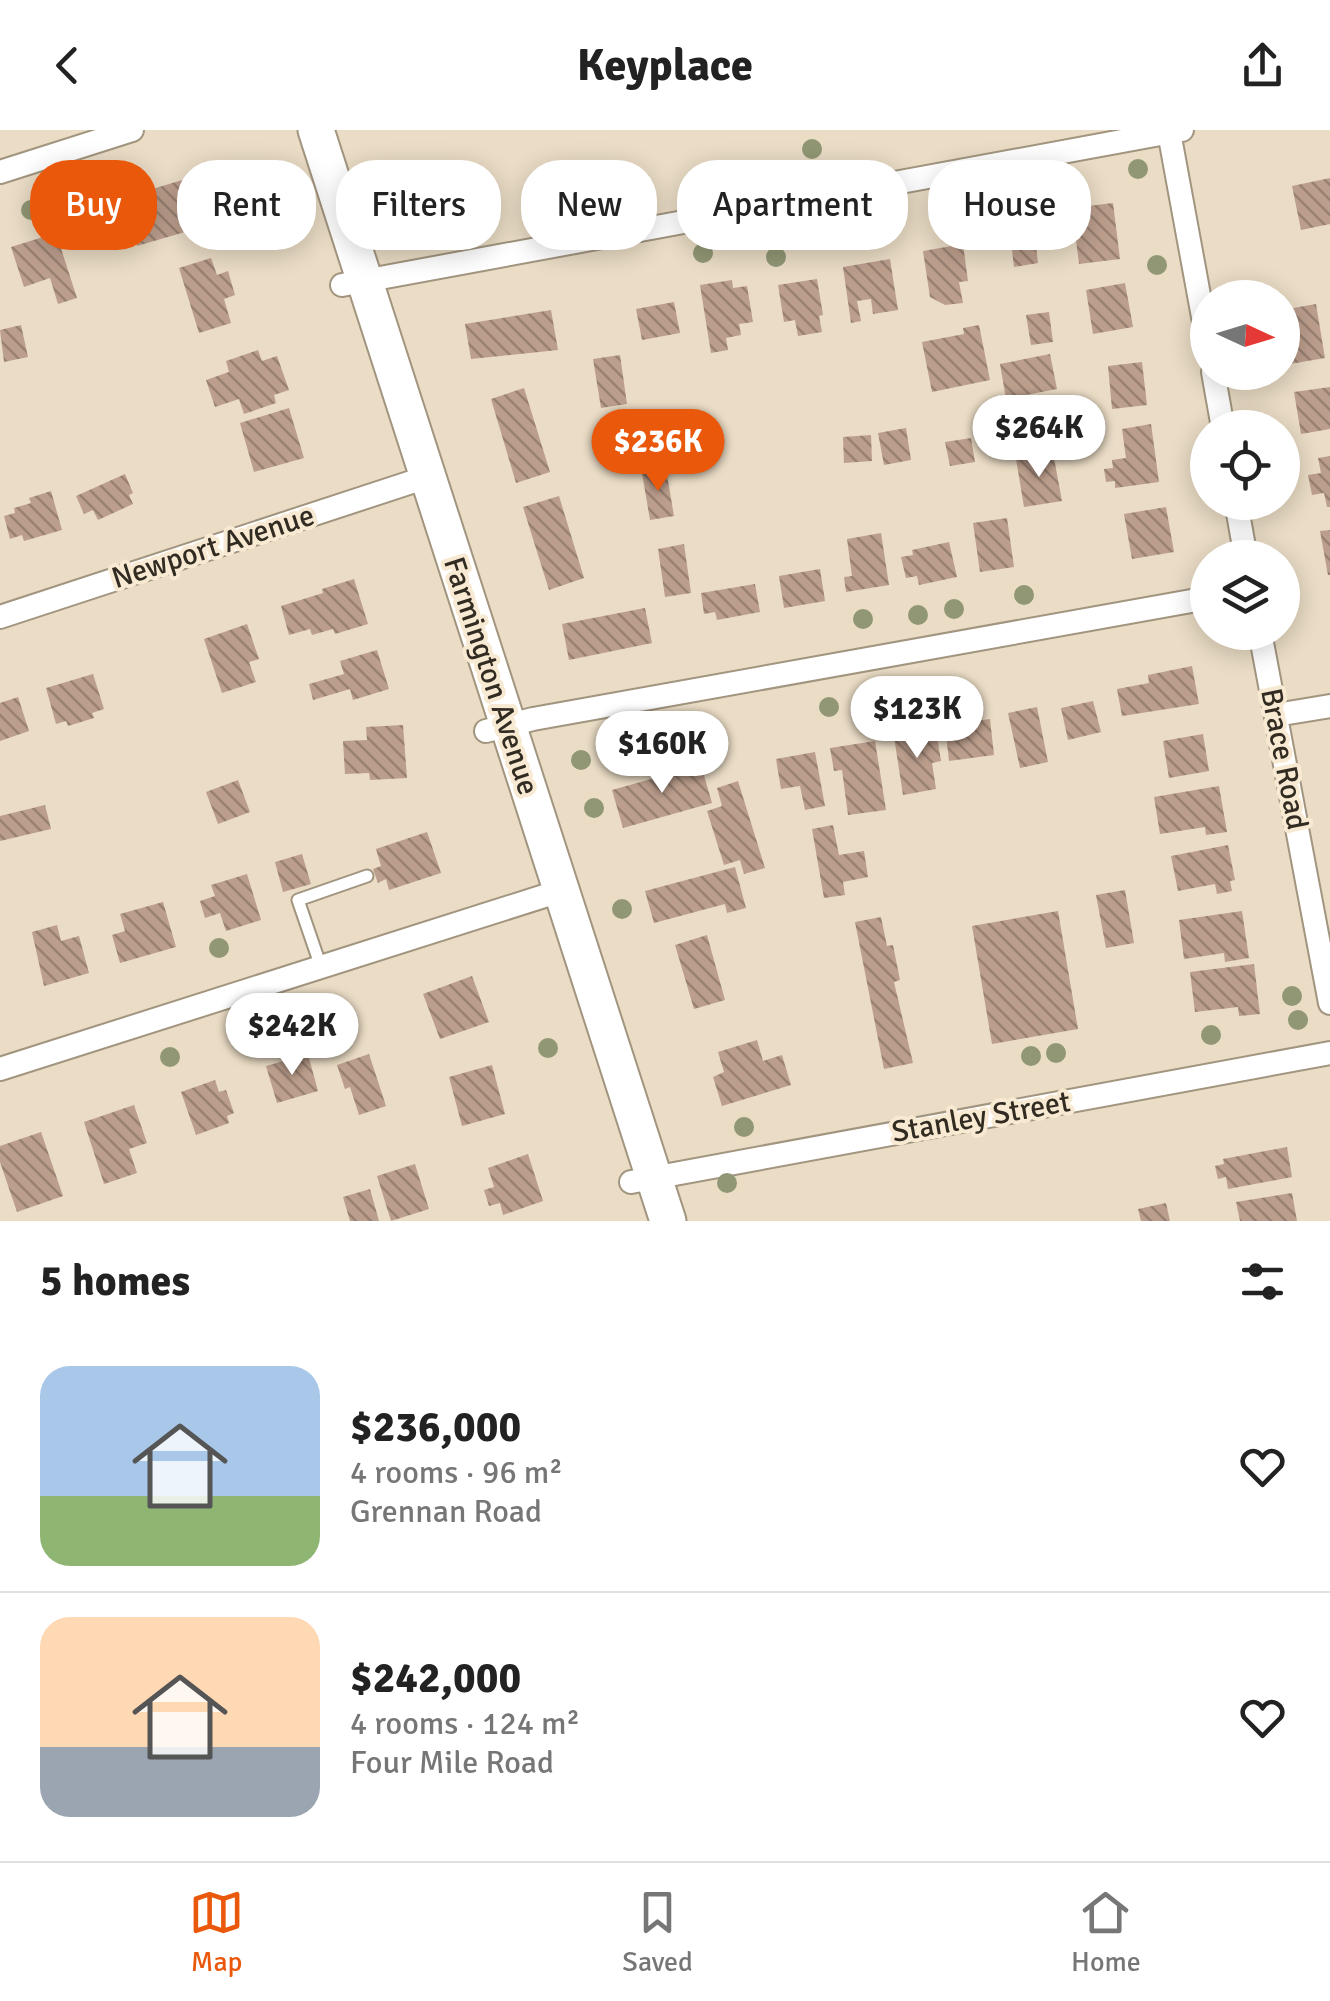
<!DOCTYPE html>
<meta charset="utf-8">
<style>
:root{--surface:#fff;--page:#f6f6f6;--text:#222;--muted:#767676;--line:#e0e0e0;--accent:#ea580c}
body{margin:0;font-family:Signika,sans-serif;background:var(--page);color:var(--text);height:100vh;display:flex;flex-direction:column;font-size:38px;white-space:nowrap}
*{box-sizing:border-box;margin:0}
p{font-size:32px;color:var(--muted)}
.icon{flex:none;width:55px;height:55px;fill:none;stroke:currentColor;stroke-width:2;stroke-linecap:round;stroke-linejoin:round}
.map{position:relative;height:1091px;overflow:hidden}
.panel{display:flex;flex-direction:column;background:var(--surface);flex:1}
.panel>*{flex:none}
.top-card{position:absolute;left:30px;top:30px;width:1270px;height:90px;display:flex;gap:20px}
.needle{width:65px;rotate:94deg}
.controls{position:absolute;left:1190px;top:150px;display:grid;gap:20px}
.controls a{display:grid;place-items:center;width:110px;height:110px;border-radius:50%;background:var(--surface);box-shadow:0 5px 25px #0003;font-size:50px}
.price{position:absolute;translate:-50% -85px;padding:0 22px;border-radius:35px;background:#fff;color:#222;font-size:32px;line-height:65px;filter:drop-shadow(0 2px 5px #0008)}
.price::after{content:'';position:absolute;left:50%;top:60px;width:30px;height:22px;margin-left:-15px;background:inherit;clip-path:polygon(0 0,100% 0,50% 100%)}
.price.on{background:var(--accent);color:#fff}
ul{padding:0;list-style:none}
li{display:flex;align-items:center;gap:30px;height:250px;padding:0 40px}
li+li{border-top:2px solid var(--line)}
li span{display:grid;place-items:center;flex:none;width:280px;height:200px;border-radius:30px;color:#555}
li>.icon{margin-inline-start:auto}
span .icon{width:120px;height:120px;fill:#fffc;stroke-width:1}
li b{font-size:42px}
h2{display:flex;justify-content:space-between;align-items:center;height:120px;padding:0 40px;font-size:42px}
.tag{padding:0 35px;border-radius:40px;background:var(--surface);box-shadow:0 5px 25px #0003;font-size:35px;line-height:90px}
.tag.on{background:var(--accent);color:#fff}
header{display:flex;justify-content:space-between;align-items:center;height:130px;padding:0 40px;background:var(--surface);font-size:45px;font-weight:700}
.tab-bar{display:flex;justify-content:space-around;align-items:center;height:140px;border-top:2px solid var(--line);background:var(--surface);font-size:28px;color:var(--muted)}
.tab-bar a{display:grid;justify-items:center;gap:5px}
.tab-bar .on{color:var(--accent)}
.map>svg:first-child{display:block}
.building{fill:url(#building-back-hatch)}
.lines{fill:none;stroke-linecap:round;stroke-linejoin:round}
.lane-casing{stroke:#a2957f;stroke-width:15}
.street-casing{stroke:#a2957f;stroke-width:26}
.primary-casing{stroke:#a2957f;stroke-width:39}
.lane{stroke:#fff;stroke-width:11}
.street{stroke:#fff;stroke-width:22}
.primary{stroke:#fff;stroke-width:35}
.tree{fill:#919774}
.labels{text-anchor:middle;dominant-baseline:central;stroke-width:8;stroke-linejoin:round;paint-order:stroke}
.street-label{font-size:30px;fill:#312b22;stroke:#f7e9d2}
</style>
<header><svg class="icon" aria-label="back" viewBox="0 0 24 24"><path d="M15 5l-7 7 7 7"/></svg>Keyplace<svg class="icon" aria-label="share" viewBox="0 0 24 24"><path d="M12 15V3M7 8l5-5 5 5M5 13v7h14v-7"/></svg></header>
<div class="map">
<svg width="1330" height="1091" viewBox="0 0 1330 1091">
<defs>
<pattern id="building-back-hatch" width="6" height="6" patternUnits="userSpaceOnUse" patternTransform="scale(2.5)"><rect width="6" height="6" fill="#bc9e8c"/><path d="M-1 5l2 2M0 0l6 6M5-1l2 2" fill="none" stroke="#998172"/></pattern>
</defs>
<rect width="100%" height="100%" fill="#eadcc5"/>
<path class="building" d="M 189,48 L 202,97 L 137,116 L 128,82 L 143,78 L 139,63 Z
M 1330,48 L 1330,94 L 1301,100 L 1292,56 Z
M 1113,73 L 1120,129 L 1079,134 L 1072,78 Z
M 56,103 L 77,168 L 58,174 L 50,148 L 24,157 L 11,117 Z
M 1035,108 L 1038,133 L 1014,137 L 1011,112 Z
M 963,114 L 968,151 L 959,152 L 963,173 L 945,175 L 930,167 L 923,121 Z
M 211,128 L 217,145 L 228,141 L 235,165 L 224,169 L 231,193 L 199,203 L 179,138 Z
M 890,129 L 898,180 L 873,184 L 871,169 L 857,171 L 861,191 L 851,193 L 843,137 Z
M 817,149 L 823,185 L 819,186 L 822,202 L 798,206 L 795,190 L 784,192 L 778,155 Z
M 732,150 L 733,158 L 747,156 L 753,192 L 739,194 L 741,205 L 726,208 L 728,220 L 711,223 L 700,155 Z
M 1125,153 L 1133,197 L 1093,204 L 1086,160 Z
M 674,172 L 680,203 L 642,210 L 636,179 Z
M 1316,174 L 1325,228 L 1290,234 L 1282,180 Z
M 551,180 L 558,220 L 471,229 L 465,194 Z
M 1049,182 L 1053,212 L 1031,215 L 1026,185 Z
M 21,195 L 28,227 L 4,232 L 0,200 Z
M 979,195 L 990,250 L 932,262 L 922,212 L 964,204 L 963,198 Z
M 258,220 L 262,231 L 277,226 L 289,260 L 274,265 L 276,273 L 244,284 L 239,269 L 215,277 L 206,250 L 229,242 L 226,231 Z
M 1050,224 L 1057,259 L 1006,269 L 1000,234 Z
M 620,225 L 627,274 L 601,278 L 593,229 Z
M 1142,232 L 1147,275 L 1112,279 L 1108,236 Z
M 1330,257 L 1330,299 L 1301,304 L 1294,262 Z
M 524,258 L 550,342 L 516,353 L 491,269 Z
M 289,278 L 304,328 L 254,342 L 240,293 Z
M 630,284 L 638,330 L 611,336 L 604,288 Z
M 1151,294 L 1159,352 L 1115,358 L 1115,351 L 1106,352 L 1104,339 L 1113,338 L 1112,330 L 1126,328 L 1122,299 Z
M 906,298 L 911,330 L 884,335 L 878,303 Z
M 871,305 L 872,331 L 844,333 L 843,307 Z
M 971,308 L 975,332 L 950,336 L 945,312 Z
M 1053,323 L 1062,371 L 1024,377 L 1016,329 Z
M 1330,326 L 1330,377 L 1327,377 L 1324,363 L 1312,365 L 1308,345 L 1321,343 L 1318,328 Z
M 666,339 L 674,386 L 650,390 L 642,343 Z
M 125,344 L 133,363 L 129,365 L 133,374 L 98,390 L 93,380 L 84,384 L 76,366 Z
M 51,361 L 62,400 L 24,411 L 22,405 L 10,409 L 4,386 L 15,383 L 14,378 L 31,373 L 29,368 Z
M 559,366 L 584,448 L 549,460 L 523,377 Z
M 1166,377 L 1174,422 L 1132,429 L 1124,384 Z
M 1007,388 L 1014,437 L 980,442 L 973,393 Z
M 1330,400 L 1330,445 L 1328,445 L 1320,401 Z
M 881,403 L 889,455 L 846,462 L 844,447 L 852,446 L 847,409 Z
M 949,412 L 957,447 L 919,455 L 917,446 L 906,448 L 901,427 L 913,425 L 912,420 Z
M 684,414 L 691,463 L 665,467 L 658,419 Z
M 820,439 L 825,471 L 784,478 L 779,446 Z
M 354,449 L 368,494 L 335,504 L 333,499 L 312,505 L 310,499 L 289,505 L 281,476 L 323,463 L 322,459 Z
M 755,454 L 760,482 L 717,490 L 715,482 L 704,484 L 701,463 Z
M 645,478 L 652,513 L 569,530 L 562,494 Z
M 247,494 L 259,529 L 249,532 L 256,552 L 222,563 L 204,509 Z
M 377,520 L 389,559 L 353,570 L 350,559 L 313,570 L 309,554 L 344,544 L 340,531 Z
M 1192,536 L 1199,574 L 1122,586 L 1117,559 L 1149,553 L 1148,545 Z
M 93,544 L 104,579 L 92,583 L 94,588 L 68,596 L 66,591 L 56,594 L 46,558 Z
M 18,567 L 29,601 L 0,611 L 0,573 Z
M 1093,571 L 1101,602 L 1068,610 L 1061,578 Z
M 1037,577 L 1048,632 L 1020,638 L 1008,583 Z
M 990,589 L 994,625 L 949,631 L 945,595 Z
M 403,595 L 407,648 L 370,650 L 369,643 L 345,644 L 343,611 L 367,610 L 366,597 Z
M 936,600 L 941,631 L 932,633 L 936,659 L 903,665 L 894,607 Z
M 1203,604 L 1209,641 L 1169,648 L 1163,611 Z
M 875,611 L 886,680 L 848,685 L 842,640 L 834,641 L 830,618 Z
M 815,622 L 825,676 L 805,680 L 800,656 L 781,659 L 776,629 Z
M 701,635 L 712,673 L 623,698 L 612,660 Z
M 238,650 L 250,682 L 218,694 L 206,662 Z
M 738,651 L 765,738 L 744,744 L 740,730 L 724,735 L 707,681 L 722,676 L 717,658 Z
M 1219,656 L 1227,702 L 1206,705 L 1205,697 L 1160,704 L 1154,667 Z
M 45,675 L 51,699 L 0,711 L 0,686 Z
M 833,695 L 839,725 L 864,721 L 868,747 L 843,752 L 845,765 L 824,768 L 812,699 Z
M 427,702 L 441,743 L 389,760 L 386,749 L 378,753 L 373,739 L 381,736 L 376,719 Z
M 1228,715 L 1235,750 L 1230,751 L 1232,761 L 1217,764 L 1215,754 L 1178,761 L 1171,726 Z
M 302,724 L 311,754 L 283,762 L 275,732 Z
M 735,737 L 746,778 L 727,783 L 725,774 L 654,793 L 645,761 Z
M 247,744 L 261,790 L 226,801 L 220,783 L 205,788 L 200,771 L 215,766 L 211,755 Z
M 1125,760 L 1134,813 L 1106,818 L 1096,765 Z
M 163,772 L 176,817 L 120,833 L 112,805 L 125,801 L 120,784 Z
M 1058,781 L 1078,899 L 992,914 L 972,796 Z
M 1242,781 L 1249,828 L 1225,832 L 1224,823 L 1184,829 L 1179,790 Z
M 881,787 L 887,816 L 893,815 L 900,850 L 894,852 L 913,933 L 884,939 L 855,792 Z
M 57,795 L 61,811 L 79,806 L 89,843 L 44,856 L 32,802 Z
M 707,805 L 725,870 L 694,879 L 675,815 Z
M 1254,834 L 1260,884 L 1239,886 L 1238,877 L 1195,882 L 1190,842 Z
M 472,846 L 489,892 L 440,909 L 423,864 Z
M 757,910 L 763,931 L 782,925 L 791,955 L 722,976 L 713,947 L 724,942 L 718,922 Z
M 308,924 L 318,961 L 277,973 L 266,936 Z
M 369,924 L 386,976 L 359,985 L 350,957 L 345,959 L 337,935 Z
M 492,935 L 505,984 L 462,996 L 449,947 Z
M 215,950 L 219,962 L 226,960 L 234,983 L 227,986 L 229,993 L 196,1005 L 181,962 Z
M 134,975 L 147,1013 L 129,1019 L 137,1043 L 104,1054 L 84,992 Z
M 41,1002 L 63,1066 L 17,1082 L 0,1032 L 0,1016 Z
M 1287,1017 L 1292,1047 L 1228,1059 L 1226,1047 L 1218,1049 L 1215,1036 L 1224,1034 L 1223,1029 Z
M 528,1024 L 543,1071 L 503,1085 L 500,1073 L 489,1076 L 484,1060 L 494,1057 L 488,1038 Z
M 415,1034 L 429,1079 L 391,1091 L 377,1046 Z
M 370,1059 L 379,1091 L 350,1091 L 343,1067 Z
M 1292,1063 L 1297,1091 L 1240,1091 L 1236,1072 Z
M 1166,1073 L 1170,1091 L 1141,1091 L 1138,1079 Z"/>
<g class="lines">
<defs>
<path id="lane" d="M 321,837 L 298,770 L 367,746"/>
<path id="street" d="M 1169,2 L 1208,214
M 0,42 L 132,0
M 342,155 L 1182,0
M 1213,242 L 1223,298
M 1236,372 L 1246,428
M 0,487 L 427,347
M 1260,502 L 1330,873
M 1276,585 L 1330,576
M 486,601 L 533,589 L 1208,468
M 0,939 L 560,761
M 631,1052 L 1330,923"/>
<path id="primary" d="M 316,0 L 668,1091"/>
</defs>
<use href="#lane" class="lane-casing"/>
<use href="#street" class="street-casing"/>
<use href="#primary" class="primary-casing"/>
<use href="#lane" class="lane"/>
<use href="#street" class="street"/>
<use href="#primary" class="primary"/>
</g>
<g class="tree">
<circle cx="812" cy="19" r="10"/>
<circle cx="1138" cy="39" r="10"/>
<circle cx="94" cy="65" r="10"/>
<circle cx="72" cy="72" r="10"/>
<circle cx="31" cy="80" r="10"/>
<circle cx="390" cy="93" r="10"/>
<circle cx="703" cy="123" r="10"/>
<circle cx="776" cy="127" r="10"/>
<circle cx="1157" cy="135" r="10"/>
<circle cx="1024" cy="465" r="10"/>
<circle cx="954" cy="479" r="10"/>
<circle cx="918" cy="485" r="10"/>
<circle cx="863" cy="489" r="10"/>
<circle cx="829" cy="577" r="10"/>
<circle cx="581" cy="630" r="10"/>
<circle cx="594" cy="678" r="10"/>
<circle cx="622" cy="779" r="10"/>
<circle cx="219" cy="818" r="10"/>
<circle cx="1292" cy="866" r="10"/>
<circle cx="1298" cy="890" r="10"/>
<circle cx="1211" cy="905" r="10"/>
<circle cx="548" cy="918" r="10"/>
<circle cx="1056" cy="923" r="10"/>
<circle cx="1031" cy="926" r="10"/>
<circle cx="170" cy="927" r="10"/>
<circle cx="744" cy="997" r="10"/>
<circle cx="727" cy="1053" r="10"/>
</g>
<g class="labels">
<g class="street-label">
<text transform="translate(213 417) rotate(-18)">Newport Avenue</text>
<text transform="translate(491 546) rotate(72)">Farmington Avenue</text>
<text transform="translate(1284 629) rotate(79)">Brace Road</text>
<text transform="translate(981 987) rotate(-10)">Stanley Street</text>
</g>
</g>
</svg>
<div class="controls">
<a><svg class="needle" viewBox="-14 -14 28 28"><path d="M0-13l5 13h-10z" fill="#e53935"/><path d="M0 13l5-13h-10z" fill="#767676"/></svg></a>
<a><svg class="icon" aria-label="locate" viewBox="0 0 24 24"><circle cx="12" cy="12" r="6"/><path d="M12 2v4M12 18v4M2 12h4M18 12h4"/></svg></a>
<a><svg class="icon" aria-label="layers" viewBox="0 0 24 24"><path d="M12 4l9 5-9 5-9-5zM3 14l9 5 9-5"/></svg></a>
</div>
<b class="price" style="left:1039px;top:350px">$264K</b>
<b class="price on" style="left:658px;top:364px">$236K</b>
<b class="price" style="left:917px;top:631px">$123K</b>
<b class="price" style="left:662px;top:666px">$160K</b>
<b class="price" style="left:292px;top:948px">$242K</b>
<div class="top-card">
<a class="tag on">Buy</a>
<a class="tag">Rent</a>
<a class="tag">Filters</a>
<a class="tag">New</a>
<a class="tag">Apartment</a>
<a class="tag">House</a>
</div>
</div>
<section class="panel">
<h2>5 homes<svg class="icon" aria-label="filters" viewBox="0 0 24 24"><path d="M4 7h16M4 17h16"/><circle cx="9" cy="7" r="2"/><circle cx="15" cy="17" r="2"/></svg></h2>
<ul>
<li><span style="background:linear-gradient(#a9c7e8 65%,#8fb573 0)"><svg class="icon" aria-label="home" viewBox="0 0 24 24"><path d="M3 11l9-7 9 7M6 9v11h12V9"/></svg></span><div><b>$236,000</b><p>4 rooms · 96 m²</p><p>Grennan Road</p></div><svg class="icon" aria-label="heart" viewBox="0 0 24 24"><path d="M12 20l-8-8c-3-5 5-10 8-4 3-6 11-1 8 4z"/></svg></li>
<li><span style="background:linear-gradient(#ffd9b3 65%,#9aa5b1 0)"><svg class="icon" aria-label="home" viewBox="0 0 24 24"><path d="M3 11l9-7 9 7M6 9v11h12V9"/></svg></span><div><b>$242,000</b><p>4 rooms · 124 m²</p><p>Four Mile Road</p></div><svg class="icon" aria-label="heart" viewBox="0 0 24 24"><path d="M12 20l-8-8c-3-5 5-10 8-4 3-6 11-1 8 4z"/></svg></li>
</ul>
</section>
<nav class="tab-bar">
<a class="on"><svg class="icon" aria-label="map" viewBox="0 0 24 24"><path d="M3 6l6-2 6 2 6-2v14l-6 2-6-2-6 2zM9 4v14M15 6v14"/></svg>Map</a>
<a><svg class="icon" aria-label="saved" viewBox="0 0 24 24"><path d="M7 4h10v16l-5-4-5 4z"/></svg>Saved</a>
<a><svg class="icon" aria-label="home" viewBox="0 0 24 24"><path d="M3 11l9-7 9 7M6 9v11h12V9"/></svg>Home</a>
</nav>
